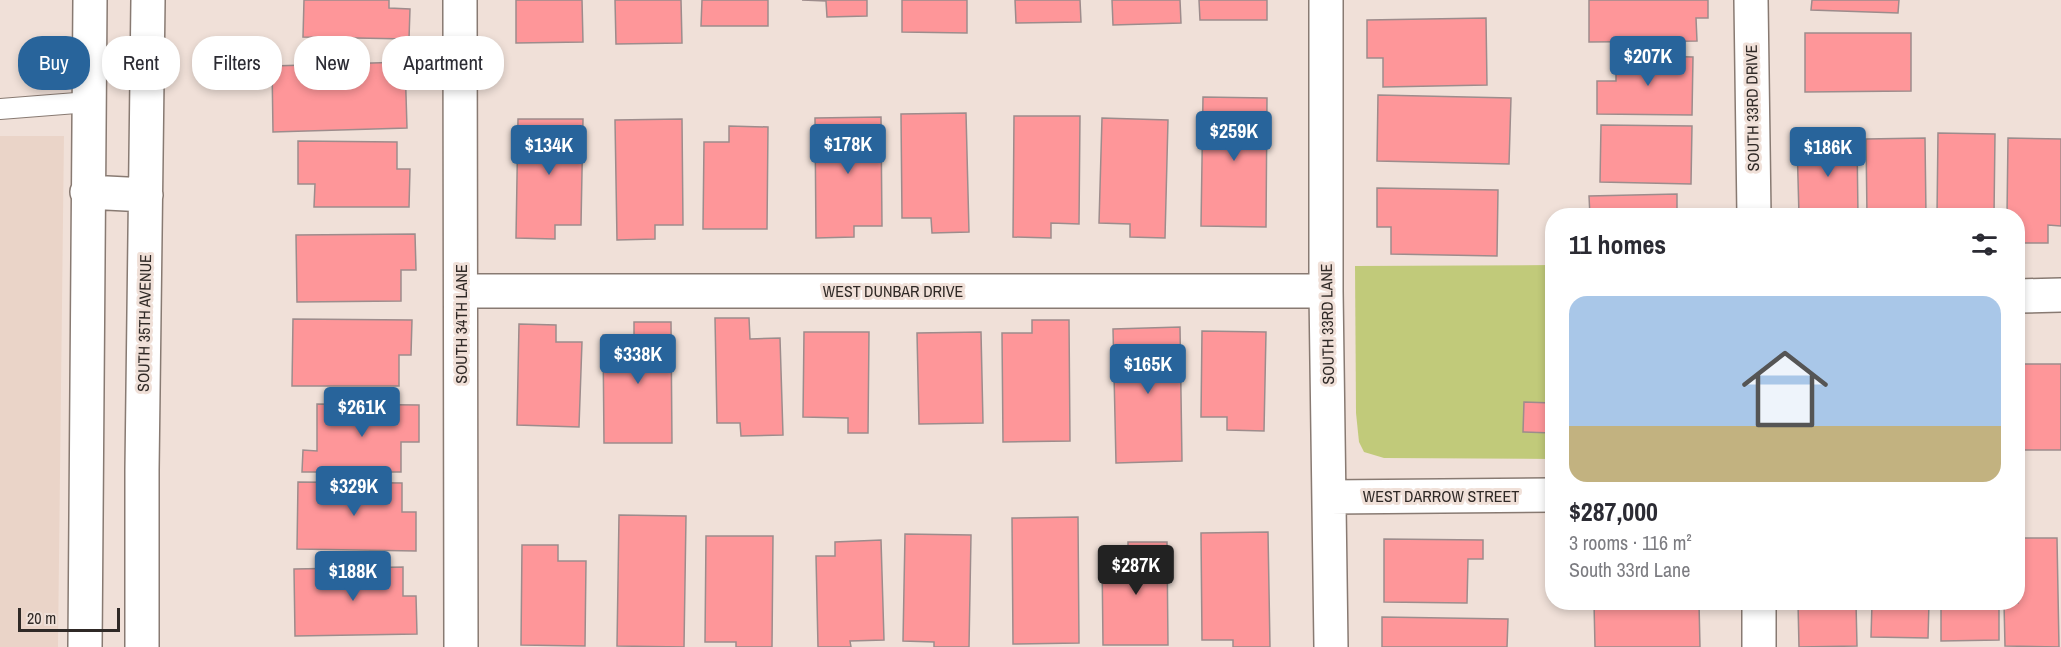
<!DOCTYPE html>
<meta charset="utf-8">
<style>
:root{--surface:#fff;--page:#f7f7f7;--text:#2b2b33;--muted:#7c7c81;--accent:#28649b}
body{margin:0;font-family:"Archivo Narrow",sans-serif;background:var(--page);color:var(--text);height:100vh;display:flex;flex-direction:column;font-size:22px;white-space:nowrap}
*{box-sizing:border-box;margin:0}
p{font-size:20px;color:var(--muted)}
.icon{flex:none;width:33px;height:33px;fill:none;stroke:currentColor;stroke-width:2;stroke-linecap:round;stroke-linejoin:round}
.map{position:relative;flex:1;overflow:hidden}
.panel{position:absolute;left:1545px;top:208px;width:480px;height:402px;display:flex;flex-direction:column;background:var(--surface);border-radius:24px;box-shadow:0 3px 9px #0003}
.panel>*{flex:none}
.top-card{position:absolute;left:18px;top:36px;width:570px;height:54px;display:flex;gap:12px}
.scale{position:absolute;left:18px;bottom:15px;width:102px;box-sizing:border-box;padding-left:6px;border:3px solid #2f2926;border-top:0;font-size:16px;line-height:21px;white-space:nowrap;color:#2f2926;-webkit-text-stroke:4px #f0e0d8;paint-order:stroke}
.price{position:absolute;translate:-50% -51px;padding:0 14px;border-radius:6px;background:var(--accent);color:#fff;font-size:20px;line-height:39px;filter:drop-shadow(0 2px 3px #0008)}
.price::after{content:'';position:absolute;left:50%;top:36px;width:18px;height:14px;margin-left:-9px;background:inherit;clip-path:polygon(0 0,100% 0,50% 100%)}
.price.selected{background:#222;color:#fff}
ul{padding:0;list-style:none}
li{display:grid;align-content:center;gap:12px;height:318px;padding:0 24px}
li span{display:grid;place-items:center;height:186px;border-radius:18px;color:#555}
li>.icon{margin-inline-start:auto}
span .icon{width:108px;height:108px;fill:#fffc;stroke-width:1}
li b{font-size:26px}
h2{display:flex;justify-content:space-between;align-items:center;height:72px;padding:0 24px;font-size:26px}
.pill{padding:0 21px;border-radius:24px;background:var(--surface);box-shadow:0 3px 9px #0003;font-size:21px;line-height:54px}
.pill.selected{background:var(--accent);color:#fff}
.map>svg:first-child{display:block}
.built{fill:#ead4c8}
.green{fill:#c1ca7a}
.building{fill:#fe9699;stroke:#9d8c8c;stroke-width:1.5}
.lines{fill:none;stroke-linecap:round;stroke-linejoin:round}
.service-casing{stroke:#887a72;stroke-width:22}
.minor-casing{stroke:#887a72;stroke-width:36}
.secondary-casing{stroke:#887a72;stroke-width:36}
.service{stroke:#fff;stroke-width:20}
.minor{stroke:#fff;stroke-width:33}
.secondary{stroke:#fff;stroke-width:33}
.labels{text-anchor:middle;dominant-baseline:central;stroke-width:6;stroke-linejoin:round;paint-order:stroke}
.street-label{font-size:16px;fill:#2f2926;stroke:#f0e0d8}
</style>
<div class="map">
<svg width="2061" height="647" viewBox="0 0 2061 647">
<rect width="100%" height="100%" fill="#f0e0d8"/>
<path class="built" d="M 0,136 L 64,136 L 58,647 L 0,647 Z"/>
<path class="green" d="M 1552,265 L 1552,459 L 1384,458 L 1364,452 L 1359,442 L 1356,413 L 1355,266 Z"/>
<path class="building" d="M 304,0 L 389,0 L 389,8 L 410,9 L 409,39 L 303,37 Z
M 516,0 L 582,0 L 583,42 L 516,43 Z
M 615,0 L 681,0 L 682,43 L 616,44 Z
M 702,0 L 768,0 L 768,26 L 701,26 Z
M 802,0 L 867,0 L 867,16 L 827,17 L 826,1 Z
M 902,0 L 967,0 L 967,33 L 902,32 Z
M 1015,0 L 1080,0 L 1081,22 L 1016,23 Z
M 1112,0 L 1180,0 L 1181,23 L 1113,25 Z
M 1199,0 L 1267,0 L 1267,20 L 1200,20 Z
M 1589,0 L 1708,0 L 1708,18 L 1696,18 L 1697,41 L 1589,42 Z
M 1812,0 L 1899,0 L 1898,13 L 1811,10 Z
M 1486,18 L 1487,85 L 1383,87 L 1383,58 L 1367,58 L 1367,20 Z
M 1805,33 L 1911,33 L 1911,91 L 1805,92 Z
M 1616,55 L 1693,57 L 1692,115 L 1597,114 L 1597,81 L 1616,81 Z
M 405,62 L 407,128 L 273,132 L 272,66 Z
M 1378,95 L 1511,98 L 1509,164 L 1377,161 Z
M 1203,97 L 1267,98 L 1266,227 L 1201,226 Z
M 966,113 L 969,232 L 932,233 L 931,218 L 902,218 L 901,114 Z
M 1014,116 L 1080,116 L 1079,224 L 1051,223 L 1051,238 L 1013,237 Z
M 881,117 L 882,226 L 854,226 L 854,237 L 816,238 L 815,118 Z
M 1102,118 L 1168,120 L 1165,238 L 1130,237 L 1130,224 L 1099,223 Z
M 518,119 L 583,119 L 581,225 L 555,225 L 555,239 L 516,238 Z
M 682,119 L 683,225 L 655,225 L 655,239 L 617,240 L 615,120 Z
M 1601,125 L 1692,126 L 1691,184 L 1600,182 Z
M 729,126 L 768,127 L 767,229 L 703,229 L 704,142 L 729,142 Z
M 1938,133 L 1995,134 L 1994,216 L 1937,216 Z
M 1925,138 L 1926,216 L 1867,216 L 1866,139 Z
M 2008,138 L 2061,139 L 2061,226 L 2048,225 L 2048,243 L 2018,243 L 2018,216 L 2007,216 Z
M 1857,139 L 1858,216 L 1799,216 L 1797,141 Z
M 298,141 L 397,142 L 397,169 L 410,169 L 409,207 L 314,207 L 315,184 L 298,184 Z
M 1377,188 L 1498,190 L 1497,256 L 1391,254 L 1391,227 L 1377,227 Z
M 1677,194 L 1677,215 L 1690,216 L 1590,216 L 1589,196 Z
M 415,234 L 416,270 L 401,270 L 401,301 L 297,302 L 296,235 Z
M 715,318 L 749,318 L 750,339 L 780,338 L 783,435 L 741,436 L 740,423 L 717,423 Z
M 293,319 L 412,320 L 411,355 L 399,355 L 399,386 L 292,386 Z
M 1032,320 L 1069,320 L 1070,441 L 1003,442 L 1002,333 L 1032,333 Z
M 634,322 L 671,322 L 672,443 L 604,443 L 603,335 L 634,335 Z
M 519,324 L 556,325 L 556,342 L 582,342 L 579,427 L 517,425 Z
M 1180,327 L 1182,461 L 1116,463 L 1113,329 Z
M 1202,331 L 1266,332 L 1264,431 L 1227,430 L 1227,417 L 1201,417 Z
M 804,332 L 869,332 L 868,433 L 848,433 L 848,418 L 803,417 Z
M 981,332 L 983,423 L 919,424 L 917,333 Z
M 2018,364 L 2061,364 L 2061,450 L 2018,450 Z
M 1524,402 L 1552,403 L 1552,433 L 1523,432 Z
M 317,404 L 419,405 L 419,442 L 401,442 L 401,472 L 302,472 L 303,450 L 317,451 Z
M 298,482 L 402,483 L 402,512 L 416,512 L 416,551 L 297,549 Z
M 619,515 L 686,516 L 684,647 L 617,646 Z
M 1078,517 L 1079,643 L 1013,644 L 1012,518 Z
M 1268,532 L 1270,647 L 1233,647 L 1233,640 L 1202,640 L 1201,533 Z
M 905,534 L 971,535 L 969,647 L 934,647 L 934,642 L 903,641 Z
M 706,536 L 773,536 L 772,647 L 736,647 L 736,642 L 705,642 Z
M 2018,538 L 2057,538 L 2059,647 L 2005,646 L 2004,603 L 2018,603 Z
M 1384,539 L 1483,540 L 1483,559 L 1468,559 L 1467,603 L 1384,602 Z
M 881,540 L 884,640 L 850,641 L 851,647 L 818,647 L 816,556 L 835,556 L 835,542 Z
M 1128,542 L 1167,542 L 1168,645 L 1103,645 L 1102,557 L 1128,557 Z
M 522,545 L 558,545 L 558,561 L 586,561 L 585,646 L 521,645 Z
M 403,567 L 403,596 L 416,596 L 417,634 L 295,636 L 294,569 Z
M 1594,603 L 1699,603 L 1700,647 L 1595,647 Z
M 1798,603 L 1856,603 L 1857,646 L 1799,647 Z
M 1872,603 L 1929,603 L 1928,638 L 1871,637 Z
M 1941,603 L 1999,603 L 1999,640 L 1941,641 Z
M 1382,617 L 1508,619 L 1507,647 L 1382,647 Z"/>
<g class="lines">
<defs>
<path id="service" d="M 0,109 L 89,102"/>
<path id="minor" d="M 460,0 L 461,647
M 1326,0 L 1326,291 L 1331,647
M 1751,0 L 1754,216
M 461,291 L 1326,291
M 2018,296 L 2061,295
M 1330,497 L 1552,495
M 1759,603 L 1759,647"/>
<path id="secondary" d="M 87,192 L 146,195
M 85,647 L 90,0
M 142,647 L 142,470 L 148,0"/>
</defs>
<use href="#service" class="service-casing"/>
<use href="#minor" class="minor-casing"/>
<use href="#secondary" class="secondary-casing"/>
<use href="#service" class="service"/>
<use href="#minor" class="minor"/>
<use href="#secondary" class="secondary"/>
</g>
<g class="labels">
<g class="street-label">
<text transform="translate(1752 108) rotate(-91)">SOUTH 33RD DRIVE</text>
<text x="893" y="291">WEST DUNBAR DRIVE</text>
<text transform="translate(144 323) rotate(-89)">SOUTH 35TH AVENUE</text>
<text transform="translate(461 324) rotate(-90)">SOUTH 34TH LANE</text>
<text transform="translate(1327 324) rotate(-91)">SOUTH 33RD LANE</text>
<text x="1441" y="496">WEST DARROW STREET</text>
</g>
</g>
</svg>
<div class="scale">20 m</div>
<b class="price" style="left:1648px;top:87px">$207K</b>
<b class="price" style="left:1234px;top:162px">$259K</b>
<b class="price" style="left:848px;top:175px">$178K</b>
<b class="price" style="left:549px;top:176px">$134K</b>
<b class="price" style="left:1828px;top:178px">$186K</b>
<b class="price" style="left:638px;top:385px">$338K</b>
<b class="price" style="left:1148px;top:395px">$165K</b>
<b class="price" style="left:362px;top:438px">$261K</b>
<b class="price" style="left:354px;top:517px">$329K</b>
<b class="price selected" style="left:1136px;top:596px">$287K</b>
<b class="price" style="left:353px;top:602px">$188K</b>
<div class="top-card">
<a class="pill selected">Buy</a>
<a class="pill">Rent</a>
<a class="pill">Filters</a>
<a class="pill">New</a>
<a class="pill">Apartment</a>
</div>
<section class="panel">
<h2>11 homes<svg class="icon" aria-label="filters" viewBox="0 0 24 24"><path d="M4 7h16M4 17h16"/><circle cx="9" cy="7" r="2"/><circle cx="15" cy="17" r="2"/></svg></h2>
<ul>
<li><span style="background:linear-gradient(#a9c7e8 70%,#c2b280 0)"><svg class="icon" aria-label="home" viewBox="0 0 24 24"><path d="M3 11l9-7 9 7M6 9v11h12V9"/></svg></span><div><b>$287,000</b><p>3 rooms · 116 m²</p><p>South 33rd Lane</p></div></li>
</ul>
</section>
</div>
